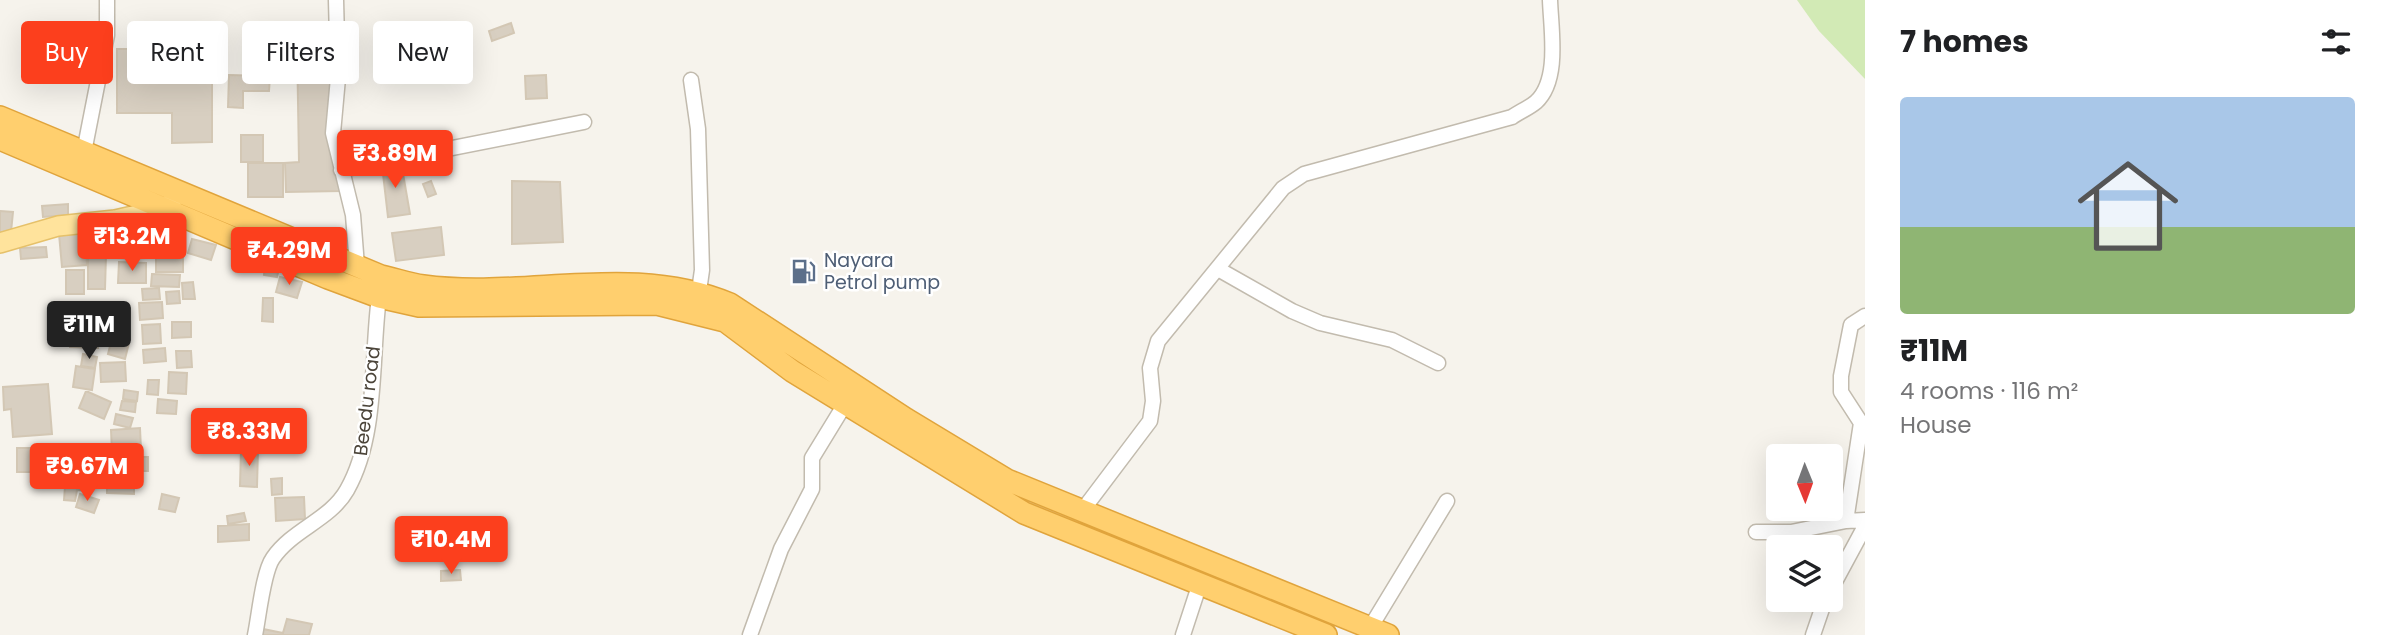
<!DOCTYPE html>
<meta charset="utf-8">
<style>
:root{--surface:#fff;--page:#f2f2f2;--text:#202124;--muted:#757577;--accent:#fc3f1d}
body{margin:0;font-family:Poppins,sans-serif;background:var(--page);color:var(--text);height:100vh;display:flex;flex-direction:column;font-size:26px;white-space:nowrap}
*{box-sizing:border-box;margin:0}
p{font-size:23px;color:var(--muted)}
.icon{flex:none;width:38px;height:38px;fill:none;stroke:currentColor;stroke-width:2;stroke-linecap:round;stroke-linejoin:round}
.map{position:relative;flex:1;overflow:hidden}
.details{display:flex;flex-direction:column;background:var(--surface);width:525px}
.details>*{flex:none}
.guide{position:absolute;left:21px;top:21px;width:665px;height:63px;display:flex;gap:14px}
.needle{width:46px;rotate:179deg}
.tools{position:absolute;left:1766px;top:444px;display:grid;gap:14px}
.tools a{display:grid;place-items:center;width:77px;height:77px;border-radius:7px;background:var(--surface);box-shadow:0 7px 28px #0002;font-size:35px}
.price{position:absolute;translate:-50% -60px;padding:0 16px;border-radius:7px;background:var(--accent);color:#fff;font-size:23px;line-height:46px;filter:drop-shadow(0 2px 4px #0008)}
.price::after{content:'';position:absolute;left:50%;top:42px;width:21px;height:16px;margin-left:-10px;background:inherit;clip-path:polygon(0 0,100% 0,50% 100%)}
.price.selected{background:#222;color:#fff}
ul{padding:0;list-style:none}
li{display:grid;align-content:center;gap:14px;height:371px;padding:0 35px}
li span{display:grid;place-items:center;height:217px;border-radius:7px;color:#555}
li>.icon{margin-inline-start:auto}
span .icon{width:126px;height:126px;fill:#fffc;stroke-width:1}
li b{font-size:30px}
h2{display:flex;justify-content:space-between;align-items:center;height:84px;padding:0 35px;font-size:30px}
.chip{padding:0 24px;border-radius:7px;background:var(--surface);box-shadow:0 7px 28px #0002;font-size:24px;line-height:63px}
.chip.selected{background:var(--accent);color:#fff}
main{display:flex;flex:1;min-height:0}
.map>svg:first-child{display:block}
.green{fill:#d2eab5}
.building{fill:#d8cfc1;stroke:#d3c7b4;stroke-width:2}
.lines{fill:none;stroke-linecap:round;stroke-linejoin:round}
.minor-casing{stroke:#c2bbae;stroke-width:17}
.major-casing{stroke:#e6c16a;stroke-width:22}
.highway-casing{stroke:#e0a43c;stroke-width:24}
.minor{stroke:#fff;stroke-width:14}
.major{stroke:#ffe39c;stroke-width:19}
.highway{stroke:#ffcf6e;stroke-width:21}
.labels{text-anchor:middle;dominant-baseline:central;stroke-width:5;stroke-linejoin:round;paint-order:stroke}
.service-label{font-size:19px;fill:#4e5e75;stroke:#fff;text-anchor:start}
.street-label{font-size:19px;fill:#4b4439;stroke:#fff}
</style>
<main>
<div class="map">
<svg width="1865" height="635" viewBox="0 0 1865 635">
<rect width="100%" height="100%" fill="#f6f3ec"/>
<path class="green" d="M 1797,0 L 1865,0 L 1865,79 L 1819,31 Z"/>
<path class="building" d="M 511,23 L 514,33 L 492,41 L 489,31 Z
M 338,41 L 341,191 L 286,192 L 285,163 L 299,162 L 297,42 Z
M 117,49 L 212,49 L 212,142 L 172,143 L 172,113 L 117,113 Z
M 253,56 L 265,56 L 266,74 L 254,74 Z
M 268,59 L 277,59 L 277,75 L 268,75 Z
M 229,75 L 270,76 L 269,91 L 243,91 L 243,108 L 228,107 Z
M 546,75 L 547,98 L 526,99 L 525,76 Z
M 241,135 L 263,135 L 263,162 L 241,162 Z
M 401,162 L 410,214 L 388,217 L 382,165 Z
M 248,163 L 283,163 L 283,197 L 248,197 Z
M 431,181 L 436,194 L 428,197 L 423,184 Z
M 512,181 L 560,182 L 563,242 L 512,244 Z
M 68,204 L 68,215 L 43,217 L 42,206 Z
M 0,211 L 13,212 L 11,232 L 0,235 Z
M 152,224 L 170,224 L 170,249 L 151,248 Z
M 441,227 L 444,255 L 396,261 L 392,233 Z
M 137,230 L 138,250 L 111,248 L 110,232 Z
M 85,232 L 87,265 L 62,267 L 59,234 Z
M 105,232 L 106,253 L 90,253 L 89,233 Z
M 173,235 L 185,235 L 184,246 L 173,245 Z
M 192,239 L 216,245 L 211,260 L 188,253 Z
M 46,247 L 47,257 L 21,259 L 20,248 Z
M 156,250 L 183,250 L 183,272 L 156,272 Z
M 88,255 L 106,255 L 105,289 L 88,289 Z
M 119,262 L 146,263 L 146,283 L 118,283 Z
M 265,266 L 279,268 L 277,277 L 264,275 Z
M 66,270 L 84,270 L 84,294 L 66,294 Z
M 152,274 L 180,275 L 179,287 L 151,286 Z
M 280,277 L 302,282 L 297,298 L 276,292 Z
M 193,282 L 195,299 L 183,299 L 182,283 Z
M 159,288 L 160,299 L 143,300 L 142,289 Z
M 179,291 L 180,303 L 167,304 L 166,292 Z
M 263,298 L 273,298 L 273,322 L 262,321 Z
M 162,302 L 163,318 L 140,320 L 139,303 Z
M 172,322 L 191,322 L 191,337 L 172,338 Z
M 160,324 L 161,343 L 143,344 L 142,325 Z
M 70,333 L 98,333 L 98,348 L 70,347 Z
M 112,338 L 129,343 L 125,359 L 108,354 Z
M 165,348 L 166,361 L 144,363 L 143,350 Z
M 176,351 L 191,351 L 192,367 L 177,368 Z
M 83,354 L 97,357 L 95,368 L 81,366 Z
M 125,362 L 126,381 L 101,382 L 100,363 Z
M 76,366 L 95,369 L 92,390 L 73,387 Z
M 169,372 L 187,373 L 186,394 L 168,393 Z
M 148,380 L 159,380 L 158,395 L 147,394 Z
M 48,384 L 52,434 L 13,437 L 11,409 L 4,410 L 3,387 Z
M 124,390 L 138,392 L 137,401 L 123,399 Z
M 86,391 L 111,402 L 104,419 L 79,408 Z
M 158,399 L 177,401 L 176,414 L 157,413 Z
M 122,401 L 136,402 L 135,412 L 120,410 Z
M 116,414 L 133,418 L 130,428 L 114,424 Z
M 140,428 L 141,450 L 112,452 L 111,430 Z
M 17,448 L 50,448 L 50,472 L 17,472 Z
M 241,449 L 258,450 L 257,487 L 240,486 Z
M 112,457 L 148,457 L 148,471 L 112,471 Z
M 107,475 L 134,475 L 134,494 L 107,493 Z
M 73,476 L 92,478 L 90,491 L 77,490 L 75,501 L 64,500 L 65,486 L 72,486 Z
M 282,478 L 282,494 L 272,495 L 271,479 Z
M 80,494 L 99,500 L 94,513 L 76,507 Z
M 162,494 L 179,498 L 175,512 L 159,509 Z
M 304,497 L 305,519 L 276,521 L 275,498 Z
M 244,513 L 246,521 L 228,524 L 227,516 Z
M 249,524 L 249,540 L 218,542 L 218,526 Z
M 460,570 L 461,580 L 441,581 L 441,571 Z
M 287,619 L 312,624 L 309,635 L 262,635 L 263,629 L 283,633 Z"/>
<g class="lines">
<defs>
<path id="minor" d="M 336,0 L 338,78 L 333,133 L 353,215 L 357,266
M 691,80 L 698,129 L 702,270 L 699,291
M 84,152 L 107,35 L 107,0
M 341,170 L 584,122
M 1218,269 L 1292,311 L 1320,323 L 1392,340 L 1438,363
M 1082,511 L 1150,421 L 1153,401 L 1150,368 L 1158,341 L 1283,188 L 1304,174 L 1512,117 C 1519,112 1529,108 1536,102 C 1560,80 1551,30 1550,0
M 1846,521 L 1861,423 L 1841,392 L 1841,376 L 1851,325 L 1865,316
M 1756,532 L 1791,532 L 1846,521 L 1865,520
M 1830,591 L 1865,526
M 1370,628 L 1447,501
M 255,635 C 259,616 263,572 273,558 C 293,529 330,520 347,490 C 378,436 371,357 379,297
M 750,635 L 781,549 L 812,489 L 812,458 L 845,404
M 1183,635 L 1200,583
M 1813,635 L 1825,600"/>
<path id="major" d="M 0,243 L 58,226 L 115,220 L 168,208 L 171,204"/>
<path id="highway" d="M 0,117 L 381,276 C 395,279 409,284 423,286 C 525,300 631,262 730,304 L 906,419 L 1007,480 L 1388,635
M 0,139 L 328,278 L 379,297 L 419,306 L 657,304 L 725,321 L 792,371 L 1024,513 L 1326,635"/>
</defs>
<use href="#minor" class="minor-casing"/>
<use href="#major" class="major-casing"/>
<use href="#highway" class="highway-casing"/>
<use href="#minor" class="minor"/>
<use href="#major" class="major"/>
<use href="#highway" class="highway"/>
</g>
<defs>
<symbol id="fuel-bare" viewBox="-9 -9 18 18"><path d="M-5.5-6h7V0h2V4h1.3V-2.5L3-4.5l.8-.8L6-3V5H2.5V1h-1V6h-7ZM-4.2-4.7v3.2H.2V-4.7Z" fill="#5c6f8a" stroke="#fff" stroke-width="2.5" paint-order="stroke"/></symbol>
</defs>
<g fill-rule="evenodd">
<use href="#fuel-bare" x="786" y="254" width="35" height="35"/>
</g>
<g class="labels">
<g class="service-label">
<text x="824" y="260">Nayara<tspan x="824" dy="22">Petrol pump</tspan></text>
</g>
<g class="street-label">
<text transform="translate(367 401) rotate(-83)">Beedu road</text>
</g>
</g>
</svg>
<div class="tools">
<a><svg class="needle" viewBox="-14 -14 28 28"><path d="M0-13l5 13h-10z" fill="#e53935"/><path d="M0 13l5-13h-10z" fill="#757577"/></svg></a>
<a><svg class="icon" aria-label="layers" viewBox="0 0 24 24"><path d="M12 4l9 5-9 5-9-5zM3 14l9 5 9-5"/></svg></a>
</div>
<b class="price" style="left:395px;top:190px">₹3.89M</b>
<b class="price" style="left:132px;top:273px">₹13.2M</b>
<b class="price" style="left:289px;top:287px">₹4.29M</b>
<b class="price selected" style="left:89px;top:361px">₹11M</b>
<b class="price" style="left:249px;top:468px">₹8.33M</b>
<b class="price" style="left:87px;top:503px">₹9.67M</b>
<b class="price" style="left:451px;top:576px">₹10.4M</b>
<div class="guide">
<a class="chip selected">Buy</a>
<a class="chip">Rent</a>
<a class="chip">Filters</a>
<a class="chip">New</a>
</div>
</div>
<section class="details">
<h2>7 homes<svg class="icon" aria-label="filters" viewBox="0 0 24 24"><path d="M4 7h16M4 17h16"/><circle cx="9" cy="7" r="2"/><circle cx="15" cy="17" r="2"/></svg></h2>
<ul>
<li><span style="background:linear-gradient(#a9c7e8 60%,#8fb573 0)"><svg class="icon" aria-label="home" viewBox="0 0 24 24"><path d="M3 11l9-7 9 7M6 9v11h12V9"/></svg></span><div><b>₹11M</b><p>4 rooms · 116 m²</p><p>House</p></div></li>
</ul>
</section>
</main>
